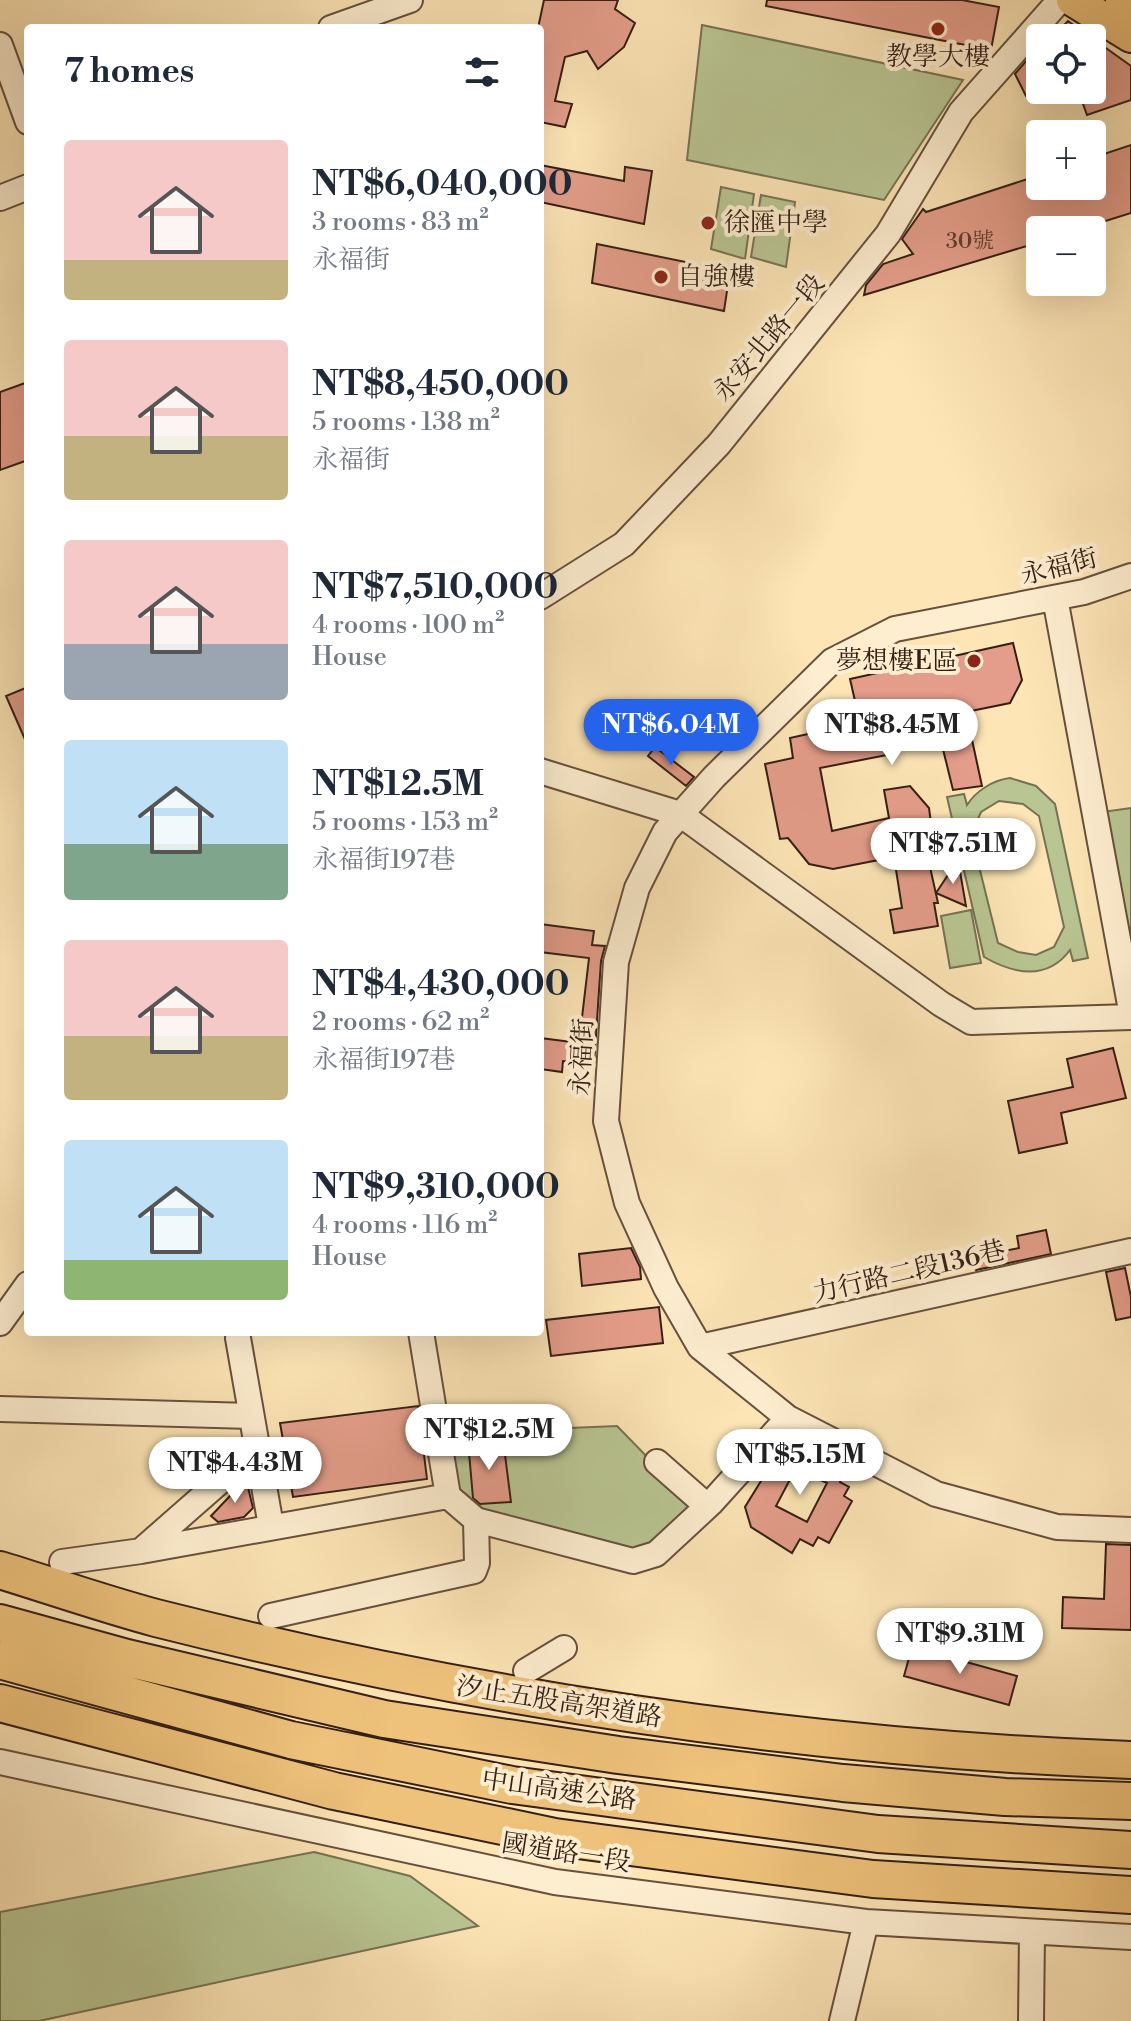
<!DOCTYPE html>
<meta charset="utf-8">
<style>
:root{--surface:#fff;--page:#f2f2f3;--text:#1f2937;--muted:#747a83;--accent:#2563eb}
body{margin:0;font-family:"Libre Bodoni","Noto Serif TC",serif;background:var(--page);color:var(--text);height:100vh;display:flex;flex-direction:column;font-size:30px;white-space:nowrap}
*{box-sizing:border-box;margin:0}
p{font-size:26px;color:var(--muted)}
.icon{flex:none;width:44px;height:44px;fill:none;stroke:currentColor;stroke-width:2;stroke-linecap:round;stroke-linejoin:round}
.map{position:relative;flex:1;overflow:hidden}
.sheet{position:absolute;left:24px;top:24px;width:520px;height:1312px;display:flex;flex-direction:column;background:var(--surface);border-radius:8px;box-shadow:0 8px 32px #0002}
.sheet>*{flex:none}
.buttons{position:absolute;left:1026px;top:24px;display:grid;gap:16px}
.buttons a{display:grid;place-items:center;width:80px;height:80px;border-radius:8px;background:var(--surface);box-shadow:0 8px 32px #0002;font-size:40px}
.price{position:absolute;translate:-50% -68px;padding:0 18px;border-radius:28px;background:#fff;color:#222;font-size:26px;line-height:52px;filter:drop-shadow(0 2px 4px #0008)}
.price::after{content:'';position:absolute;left:50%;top:48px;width:24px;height:18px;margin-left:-12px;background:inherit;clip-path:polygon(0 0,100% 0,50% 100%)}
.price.active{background:var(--accent);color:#fff}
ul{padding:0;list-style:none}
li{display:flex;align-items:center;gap:24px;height:200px;padding:0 40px}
li span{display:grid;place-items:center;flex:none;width:224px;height:160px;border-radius:8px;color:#555}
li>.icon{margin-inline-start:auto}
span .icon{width:96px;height:96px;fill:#fffc;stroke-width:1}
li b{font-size:34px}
h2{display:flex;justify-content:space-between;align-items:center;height:96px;padding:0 40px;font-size:34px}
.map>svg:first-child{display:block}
.green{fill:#b9c693;stroke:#777254;stroke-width:2;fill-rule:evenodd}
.building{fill:#e49d8a;stroke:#351f15;stroke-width:2;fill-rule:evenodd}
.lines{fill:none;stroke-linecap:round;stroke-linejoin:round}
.minor-casing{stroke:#67503d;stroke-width:28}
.major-casing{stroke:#351f15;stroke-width:36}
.highway-casing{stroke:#351f15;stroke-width:40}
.minor{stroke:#feeed0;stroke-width:24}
.major{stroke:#eec27b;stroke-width:32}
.highway{stroke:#eec27b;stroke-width:36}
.poi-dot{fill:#8f2418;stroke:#feeed0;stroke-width:3}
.labels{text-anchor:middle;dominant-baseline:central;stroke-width:8;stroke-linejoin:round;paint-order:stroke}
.number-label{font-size:22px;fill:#613e32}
.poi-label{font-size:26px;fill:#351f15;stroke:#feeed0;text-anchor:start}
.street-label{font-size:26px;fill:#351f15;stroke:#feeed0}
</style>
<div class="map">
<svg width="1131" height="2021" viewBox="0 0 1131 2021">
<rect width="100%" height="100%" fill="#fde5b6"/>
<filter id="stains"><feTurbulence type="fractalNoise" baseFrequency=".0025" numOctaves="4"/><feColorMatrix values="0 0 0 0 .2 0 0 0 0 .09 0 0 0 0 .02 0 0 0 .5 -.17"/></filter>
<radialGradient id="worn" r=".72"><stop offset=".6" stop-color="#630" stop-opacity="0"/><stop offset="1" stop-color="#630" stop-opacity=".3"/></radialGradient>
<path class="green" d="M 702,25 L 963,80 L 884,200 L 687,160 Z
M 721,187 L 754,194 L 745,259 L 711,249 Z
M 761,195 L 795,202 L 786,267 L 751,257 Z
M 1010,778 L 1036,786 L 1055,804 L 1088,958 L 1073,961 L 1070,950 C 1047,981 1014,974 984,957 L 947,797 L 964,794 L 967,805 C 976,791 993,780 1010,778 ZM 999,801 L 1023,804 L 1039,816 L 1064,927 L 1054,947 L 1036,955 L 1018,952 L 998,943 L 971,834 L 981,812 Z
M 1131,808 L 1131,966 L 1102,812 Z
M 971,910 L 981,963 L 950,968 L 941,916 Z
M 617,1426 L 694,1505 L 652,1550 L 632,1552 L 472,1510 L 461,1498 L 445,1433 Z
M 314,1852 L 410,1876 L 478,1926 L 39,2021 L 0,2021 L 0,1912 Z"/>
<path class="building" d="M 544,0 L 618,0 L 615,9 L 635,23 L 624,47 L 598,69 L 587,51 L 565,57 L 555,101 L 572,104 L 565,127 L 540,122 L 538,28 Z
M 767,0 L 962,0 L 999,7 L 991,50 L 766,6 Z
M 1068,21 L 1131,66 L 1131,100 L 1087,115 L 1078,90 L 1092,90 L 1092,38 L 1051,38 Z
M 1040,45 L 1040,92 L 1026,96 L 1015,74 Z
M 1131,145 L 1131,213 L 1077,230 L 1040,230 L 1040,242 L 864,295 L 866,285 L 883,264 L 913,254 L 902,239 L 923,209 L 926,212 L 1040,175 L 1040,186 L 1092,186 L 1092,158 Z
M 540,165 L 624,181 L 625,167 L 652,171 L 644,224 L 540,202 Z
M 597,244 L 730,271 L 724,311 L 592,283 Z
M 28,382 L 28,460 L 0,470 L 0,392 Z
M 1013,643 L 1022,680 L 1010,703 L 966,712 L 982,786 L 953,790 L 940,737 L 885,748 L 887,755 L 820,768 L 832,831 L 889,818 L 884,790 L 910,786 L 929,808 L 931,823 L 922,831 L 938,903 L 934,903 L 938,926 L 894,933 L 890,910 L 902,908 L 894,857 L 833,869 L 809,864 L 788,838 L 780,839 L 765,764 L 793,758 L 790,738 L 817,732 L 815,722 L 858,714 L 850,679 Z
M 28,687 L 28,744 L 27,744 L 6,696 Z
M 655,747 L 694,777 L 686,786 L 648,756 Z
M 958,860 L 966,906 L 936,893 Z
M 540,924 L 594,931 L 592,945 L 605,946 L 601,961 L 594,1065 L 563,1061 L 562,1072 L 540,1069 L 540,1038 L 579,1043 L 589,958 L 540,952 Z
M 1113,1048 L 1126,1098 L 1061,1113 L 1067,1143 L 1019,1153 L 1008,1101 L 1073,1087 L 1067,1059 Z
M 1046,1230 L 1051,1254 L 976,1270 L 973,1257 L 1019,1248 L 1017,1236 Z
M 631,1248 L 640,1267 L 641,1279 L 582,1286 L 579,1254 Z
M 1125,1268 L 1131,1297 L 1131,1317 L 1116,1320 L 1106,1272 Z
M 659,1307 L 663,1343 L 551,1356 L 546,1320 Z
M 418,1406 L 427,1479 L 293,1497 L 280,1423 Z
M 503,1439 L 511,1502 L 480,1504 L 473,1498 L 468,1441 Z
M 797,1439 L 848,1466 L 840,1482 L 849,1487 L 844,1496 L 852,1501 L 829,1543 L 818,1537 L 813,1546 L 800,1539 L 792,1553 L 751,1527 L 745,1507 L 780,1450 L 788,1441 ZM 796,1468 L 827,1483 L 807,1522 L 776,1506 Z
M 246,1479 L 253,1508 L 244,1517 L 218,1522 L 211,1516 Z
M 1106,1544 L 1131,1545 L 1131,1630 L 1062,1628 L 1063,1597 L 1104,1599 Z
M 912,1647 L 1017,1676 L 1009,1705 L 904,1676 Z"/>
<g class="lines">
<defs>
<path id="minor" d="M 331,28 L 410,0
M 0,45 L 28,122
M 0,198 L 28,187
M 1131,576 L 1084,592 L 895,629 L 832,661 L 714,777 L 665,832 L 637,888 L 616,962 L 606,1121 L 627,1203 L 666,1288 L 700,1347 L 788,1418 L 936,1494 L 1057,1527 L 1131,1530
M 540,597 L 624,544 L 719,444 L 888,234 L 961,112 L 1060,0
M 1055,598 L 1131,1010
M 540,771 L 680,814 L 941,1004 L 971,1022 L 1131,1017
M 0,1323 L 28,1284
M 421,1332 L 448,1496 L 476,1520 L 633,1561 L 656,1554 L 711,1503 L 788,1418
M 238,1338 L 271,1526
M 700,1347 L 1131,1251
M 0,1409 L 251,1416
M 657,1462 L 707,1506
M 143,1549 L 257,1449
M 62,1562 L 141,1551 L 448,1496
M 271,1616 L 474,1571 L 477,1563 L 476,1520
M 526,1671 L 564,1648
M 0,1762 L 555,1882 L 866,1922 L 1131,1937
M 842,2021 L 866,1922
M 1031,2021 L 1032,1933"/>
<path id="major" d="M 1073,0 L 1131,36
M 1122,0 L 1131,6"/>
<path id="highway" d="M 0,1570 C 52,1586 104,1604 156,1618 C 477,1699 800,1748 1131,1760
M 0,1623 L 127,1658 L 384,1719 L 618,1755 L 843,1783 L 1005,1797 L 1131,1801
M 0,1660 L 291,1740 L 512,1785 L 878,1834 L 1131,1850
M 0,1703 L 334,1791 L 555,1837 L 873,1879 L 1131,1895"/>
</defs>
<use href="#minor" class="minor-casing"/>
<use href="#major" class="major-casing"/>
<use href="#highway" class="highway-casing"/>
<use href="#minor" class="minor"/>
<use href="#major" class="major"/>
<use href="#highway" class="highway"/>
</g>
<g class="poi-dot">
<circle cx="938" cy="29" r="8"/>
<circle cx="708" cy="223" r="8"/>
<circle cx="661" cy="277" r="8"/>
<circle cx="974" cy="661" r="8"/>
</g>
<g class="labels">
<g class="number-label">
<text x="970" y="241">30號</text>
</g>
<g class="poi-label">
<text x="938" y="57" text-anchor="middle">教學大樓</text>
<text x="724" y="223">徐匯中學</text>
<text x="677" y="277">自強樓</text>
<text x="958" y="661" text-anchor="end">夢想樓E區</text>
</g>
<g class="street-label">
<text transform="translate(769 338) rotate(-50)">永安北路一段</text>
<text transform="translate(1059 567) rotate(-14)">永福街</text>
<text transform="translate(582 1057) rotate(-87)">永福街</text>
<text transform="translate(909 1272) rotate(-13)">力行路二段136巷</text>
<text transform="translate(559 1702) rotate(9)">汐止五股高架道路</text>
<text transform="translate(559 1790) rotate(8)">中山高速公路</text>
<text transform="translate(566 1853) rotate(9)">國道路一段</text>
</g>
</g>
<rect width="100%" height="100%" filter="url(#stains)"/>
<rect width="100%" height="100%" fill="url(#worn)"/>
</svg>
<div class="buttons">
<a><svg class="icon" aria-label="locate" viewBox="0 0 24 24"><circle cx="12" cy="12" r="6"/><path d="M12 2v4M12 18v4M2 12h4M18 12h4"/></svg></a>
<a>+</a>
<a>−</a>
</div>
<b class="price active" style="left:671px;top:767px">NT$6.04M</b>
<b class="price" style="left:892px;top:767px">NT$8.45M</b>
<b class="price" style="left:953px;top:886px">NT$7.51M</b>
<b class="price" style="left:489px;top:1472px">NT$12.5M</b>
<b class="price" style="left:800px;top:1497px">NT$5.15M</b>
<b class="price" style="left:235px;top:1505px">NT$4.43M</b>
<b class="price" style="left:960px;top:1676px">NT$9.31M</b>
<section class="sheet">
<h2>7 homes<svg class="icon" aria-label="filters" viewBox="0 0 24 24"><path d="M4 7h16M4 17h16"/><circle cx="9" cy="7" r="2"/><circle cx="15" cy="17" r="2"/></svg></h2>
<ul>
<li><span style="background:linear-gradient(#f6c9c9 75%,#c2b280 0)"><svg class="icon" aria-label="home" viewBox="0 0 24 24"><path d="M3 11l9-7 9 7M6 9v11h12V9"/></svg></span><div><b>NT$6,040,000</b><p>3 rooms · 83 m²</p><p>永福街</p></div></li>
<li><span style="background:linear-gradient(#f6c9c9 60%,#c2b280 0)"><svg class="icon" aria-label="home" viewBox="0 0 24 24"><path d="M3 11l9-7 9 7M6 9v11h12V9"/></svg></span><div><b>NT$8,450,000</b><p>5 rooms · 138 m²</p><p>永福街</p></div></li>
<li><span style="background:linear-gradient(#f6c9c9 65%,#9aa5b1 0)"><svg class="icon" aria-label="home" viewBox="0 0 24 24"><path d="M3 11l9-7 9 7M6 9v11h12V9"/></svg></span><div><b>NT$7,510,000</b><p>4 rooms · 100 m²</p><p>House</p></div></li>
<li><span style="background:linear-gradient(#bfe0f5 65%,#7fa58c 0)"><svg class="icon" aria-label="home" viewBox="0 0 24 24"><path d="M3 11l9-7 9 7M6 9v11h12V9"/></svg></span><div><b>NT$12.5M</b><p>5 rooms · 153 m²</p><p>永福街197巷</p></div></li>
<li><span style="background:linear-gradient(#f6c9c9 60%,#c2b280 0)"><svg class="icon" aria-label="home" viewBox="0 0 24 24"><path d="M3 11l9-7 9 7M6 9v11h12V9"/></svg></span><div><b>NT$4,430,000</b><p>2 rooms · 62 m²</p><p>永福街197巷</p></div></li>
<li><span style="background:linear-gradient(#bfe0f5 75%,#8fb573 0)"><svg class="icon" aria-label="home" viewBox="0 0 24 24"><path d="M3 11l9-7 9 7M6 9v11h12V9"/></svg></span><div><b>NT$9,310,000</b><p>4 rooms · 116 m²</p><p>House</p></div></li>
</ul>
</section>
</div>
